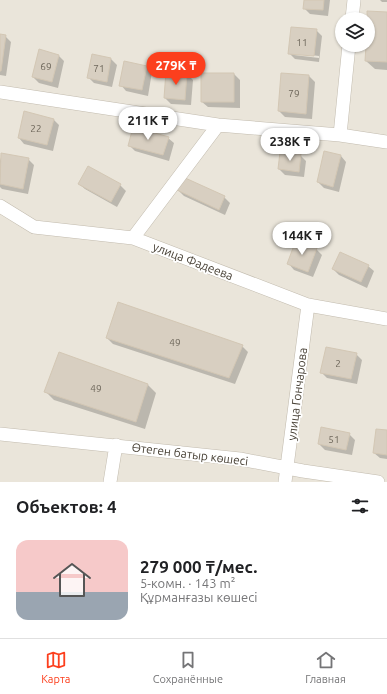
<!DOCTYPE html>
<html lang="ru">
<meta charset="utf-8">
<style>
:root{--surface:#fff;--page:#f6f6f6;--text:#202124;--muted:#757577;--line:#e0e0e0;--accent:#fc3f1d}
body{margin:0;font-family:Ubuntu,sans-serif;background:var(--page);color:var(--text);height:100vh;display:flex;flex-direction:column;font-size:15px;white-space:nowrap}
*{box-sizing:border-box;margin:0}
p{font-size:13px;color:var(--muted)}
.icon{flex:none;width:22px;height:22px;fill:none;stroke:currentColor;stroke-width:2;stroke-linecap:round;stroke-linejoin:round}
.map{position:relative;height:482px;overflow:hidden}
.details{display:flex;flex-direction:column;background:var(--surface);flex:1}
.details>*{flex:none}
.tools{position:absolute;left:335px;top:12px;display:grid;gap:8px}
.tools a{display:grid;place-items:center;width:40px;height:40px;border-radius:50%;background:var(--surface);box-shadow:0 1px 3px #0004;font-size:20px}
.price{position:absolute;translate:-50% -34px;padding:0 9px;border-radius:14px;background:#fff;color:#222;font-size:13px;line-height:26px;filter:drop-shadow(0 1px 2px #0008)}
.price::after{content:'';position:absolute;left:50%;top:24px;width:12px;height:9px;margin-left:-6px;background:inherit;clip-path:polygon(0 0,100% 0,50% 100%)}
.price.active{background:var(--accent);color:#fff}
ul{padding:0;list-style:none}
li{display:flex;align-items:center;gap:12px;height:100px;padding:0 16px}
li+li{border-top:1px solid var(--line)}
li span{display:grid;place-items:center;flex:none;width:112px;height:80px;border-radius:12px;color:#555}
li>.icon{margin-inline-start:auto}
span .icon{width:48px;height:48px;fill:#fffc;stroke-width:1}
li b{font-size:17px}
h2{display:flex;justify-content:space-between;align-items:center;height:48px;padding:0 16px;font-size:17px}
.dock{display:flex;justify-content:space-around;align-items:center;height:56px;border-top:1px solid var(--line);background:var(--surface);font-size:11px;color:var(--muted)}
.dock a{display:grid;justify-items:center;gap:2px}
.dock .active{color:var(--accent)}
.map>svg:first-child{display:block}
.residential{fill:#eae5da;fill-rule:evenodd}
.shadow{fill:#0003;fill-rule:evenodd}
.building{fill:#d8cfc1;stroke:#d3c7b4}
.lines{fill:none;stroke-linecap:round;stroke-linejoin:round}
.minor-casing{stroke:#c2bbae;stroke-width:14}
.minor{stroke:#fff;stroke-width:13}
.labels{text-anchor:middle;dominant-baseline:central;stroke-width:3.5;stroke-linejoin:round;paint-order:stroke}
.number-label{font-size:10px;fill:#6e675b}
.street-label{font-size:12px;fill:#4b4439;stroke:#fff}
</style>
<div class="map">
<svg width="387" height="482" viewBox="0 0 387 482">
<rect width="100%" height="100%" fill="#f6f3ec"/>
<path class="residential" d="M 0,0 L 387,0 L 387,482 L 0,482 ZM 342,19 L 368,19 L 368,45 L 342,45 Z"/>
<path class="shadow" d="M 305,0 L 330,0 L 328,16 L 310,14 L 304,8 Z
M 380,0 L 387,0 L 387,2 L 382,2 Z
M 387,13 L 387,70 L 375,69 L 366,61 L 367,45 L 368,45 Z
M 316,30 L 322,36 L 319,62 L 295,59 L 289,53 ZM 294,53 L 319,56 L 319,58 L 294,55 Z
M 0,35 L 5,36 L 11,42 L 6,76 L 0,75 Z
M 93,55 L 111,59 L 117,65 L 112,87 L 94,83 L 88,77 Z
M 59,56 L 64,61 L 58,88 L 39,83 L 33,77 Z
M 147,66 L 152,72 L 148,96 L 126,91 L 121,85 Z
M 187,74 L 193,80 L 191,105 L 171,104 L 165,98 Z
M 234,74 L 240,80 L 240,108 L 208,107 L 202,102 Z
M 309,76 L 315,82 L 312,119 L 285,117 L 279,111 Z
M 54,120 L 59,125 L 53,151 L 24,144 L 19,138 Z
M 168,138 L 174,143 L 169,161 L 135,151 L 129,145 Z
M 2,154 L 28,159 L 34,165 L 28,194 L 2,189 L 0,187 L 0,161 Z
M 300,155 L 306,161 L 304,177 L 285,175 L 279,169 Z
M 341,156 L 346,162 L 339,192 L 324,188 L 318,182 Z
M 79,184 L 120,185 L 126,191 L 117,207 L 85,189 Z
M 178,190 L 224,197 L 230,203 L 225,215 L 184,196 Z
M 316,249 L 322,255 L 313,277 L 294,270 L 289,264 Z
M 368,266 L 374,271 L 367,288 L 339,275 L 333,269 Z
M 107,338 L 242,346 L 248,352 L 235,384 L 113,344 Z
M 356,354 L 362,360 L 357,384 L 327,378 L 322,373 Z
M 148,385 L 156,393 L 145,429 L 54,400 L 45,391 Z
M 387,431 L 387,459 L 380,458 L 374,453 Z
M 349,434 L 355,440 L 352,455 L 325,450 L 319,444 Z"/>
<path class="building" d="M 304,0 L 324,0 L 323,10 L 303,9 Z
M 367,11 L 387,12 L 387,62 L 365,61 L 366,45 L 368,45 Z
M 291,27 L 317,29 L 314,56 L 288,54 Z
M 0,34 L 6,35 L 1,71 L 0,71 Z
M 39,49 L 59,55 L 52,82 L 32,77 Z
M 92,54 L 111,58 L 107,82 L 87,78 Z
M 124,61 L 147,66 L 142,90 L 119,86 Z
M 166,71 L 187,73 L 185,100 L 164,98 Z
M 201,73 L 234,73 L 234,102 L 201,102 Z
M 281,73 L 309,75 L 306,114 L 278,111 Z
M 24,111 L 54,119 L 47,145 L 18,138 Z
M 133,127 L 169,137 L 163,155 L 128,146 Z
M 324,151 L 341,155 L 333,187 L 317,182 Z
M 280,152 L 301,154 L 299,172 L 278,169 Z
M 1,153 L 29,158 L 23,189 L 0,184 Z
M 88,166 L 121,184 L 111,202 L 78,184 Z
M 183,177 L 225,196 L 219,210 L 177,190 Z
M 296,240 L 317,248 L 308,272 L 287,264 Z
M 340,252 L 369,265 L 361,282 L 332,269 Z
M 118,302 L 243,345 L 229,378 L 106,338 Z
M 326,347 L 357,353 L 351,379 L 320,373 Z
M 59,352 L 148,384 L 136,422 L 44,392 Z
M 321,427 L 350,433 L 346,450 L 318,444 Z
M 376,429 L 387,430 L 387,455 L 373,453 Z"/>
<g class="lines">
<defs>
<path id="minor" d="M 352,19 L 354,0
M 0,92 L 218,125 L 340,135 L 387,142
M 340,135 L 349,45
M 0,206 L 34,227 L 133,238 L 308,305 L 387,319
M 133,238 L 218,125
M 0,434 L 240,459 L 303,471 L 378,482
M 110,482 L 116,445
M 285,482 L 308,305"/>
</defs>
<use href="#minor" class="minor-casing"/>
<use href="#minor" class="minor"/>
</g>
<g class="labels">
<g class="number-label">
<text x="302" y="42">11</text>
<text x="46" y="66">69</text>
<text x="99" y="68">71</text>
<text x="294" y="93">79</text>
<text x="36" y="128">22</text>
<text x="175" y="342">49</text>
<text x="338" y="363">2</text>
<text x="96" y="388">49</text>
<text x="334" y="439">51</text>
</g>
<g class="street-label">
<text transform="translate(193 261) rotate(21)">улица Фадеева</text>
<text transform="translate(297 394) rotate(-83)">улица Гончарова</text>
<text transform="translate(190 454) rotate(7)">Өтеген батыр көшесі</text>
</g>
</g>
</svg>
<div class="tools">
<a><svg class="icon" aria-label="layers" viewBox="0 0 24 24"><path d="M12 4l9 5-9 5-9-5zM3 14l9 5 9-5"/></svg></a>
</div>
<b class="price active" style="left:176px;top:86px">279K ₸</b>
<b class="price" style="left:148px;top:141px">211K ₸</b>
<b class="price" style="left:290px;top:162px">238K ₸</b>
<b class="price" style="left:302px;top:256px">144K ₸</b>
</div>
<section class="details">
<h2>Объектов: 4<svg class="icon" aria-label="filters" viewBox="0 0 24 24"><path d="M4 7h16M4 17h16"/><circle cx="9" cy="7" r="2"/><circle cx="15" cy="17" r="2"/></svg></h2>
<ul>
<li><span style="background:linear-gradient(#f6c9c9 65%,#9aa5b1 0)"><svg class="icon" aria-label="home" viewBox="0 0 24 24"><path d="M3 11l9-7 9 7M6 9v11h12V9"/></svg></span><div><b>279 000 ₸/мес.</b><p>5-комн. · 143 m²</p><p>Құрманғазы көшесі</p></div></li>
</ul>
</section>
<nav class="dock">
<a class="active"><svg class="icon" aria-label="map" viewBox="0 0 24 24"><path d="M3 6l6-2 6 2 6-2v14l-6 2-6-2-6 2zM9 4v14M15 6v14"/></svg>Карта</a>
<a><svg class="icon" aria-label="saved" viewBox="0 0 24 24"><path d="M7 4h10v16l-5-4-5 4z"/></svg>Сохранённые</a>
<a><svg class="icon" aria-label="home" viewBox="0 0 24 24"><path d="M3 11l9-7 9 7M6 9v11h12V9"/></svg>Главная</a>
</nav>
